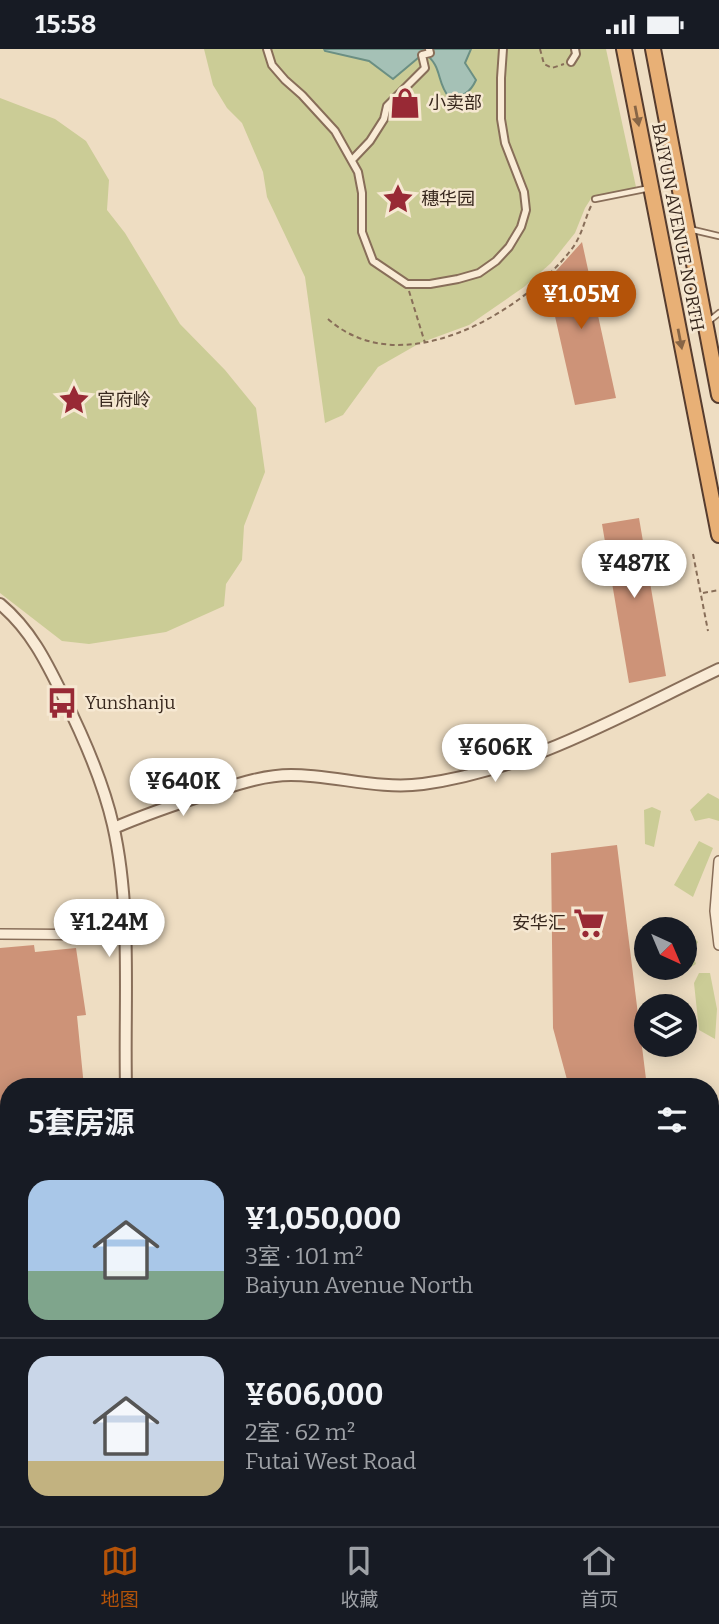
<!DOCTYPE html>
<html lang="zh">
<meta charset="utf-8">
<style>
:root{--surface:#171b24;--page:#242831;--text:#f1f3f6;--muted:#9ea1a6;--line:#363941;--accent:#b45309}
body{margin:0;font-family:Bitter,"Noto Sans SC",serif;background:var(--page);color:var(--text);height:100vh;display:flex;flex-direction:column;font-size:26px;white-space:nowrap}
*{box-sizing:border-box;margin:0}
p{font-size:23px;color:var(--muted)}
.icon{flex:none;width:38px;height:38px;fill:none;stroke:currentColor;stroke-width:2;stroke-linecap:round;stroke-linejoin:round}
.map{position:relative;flex:1;overflow:hidden}
.drawer{position:absolute;left:0px;top:1029px;width:719px;height:448px;display:flex;flex-direction:column;background:var(--surface);border-radius:28px 28px 0 0;box-shadow:0 4px 18px #0003}
.drawer>*{flex:none}
.needle{width:46px;rotate:136deg}
.tools{position:absolute;left:634px;top:868px;display:grid;gap:14px}
.tools a{display:grid;place-items:center;width:63px;height:63px;border-radius:50%;background:var(--surface);box-shadow:0 4px 18px #0003;font-size:35px}
.price{position:absolute;translate:-50% -60px;padding:0 16px;border-radius:24px;background:#fff;color:#222;font-size:23px;line-height:46px;filter:drop-shadow(0 2px 4px #0008)}
.price::after{content:'';position:absolute;left:50%;top:42px;width:21px;height:16px;margin-left:-10px;background:inherit;clip-path:polygon(0 0,100% 0,50% 100%)}
.price.active{background:var(--accent);color:#fff}
ul{padding:0;list-style:none}
li{display:flex;align-items:center;gap:21px;height:175px;padding:0 28px}
li+li{border-top:2px solid var(--line)}
li span{display:grid;place-items:center;flex:none;width:196px;height:140px;border-radius:21px;color:#555}
li>.icon{margin-inline-start:auto}
span .icon{width:84px;height:84px;fill:#fffc;stroke-width:1}
li b{font-size:30px}
h2{display:flex;justify-content:space-between;align-items:center;height:84px;padding:0 28px;font-size:30px}
.status{display:flex;justify-content:space-between;align-items:center;height:49px;padding:0 35px;background:var(--surface);direction:ltr}
.status svg{height:19px;fill:currentColor}
.tabs{display:flex;justify-content:space-around;align-items:center;height:98px;border-top:2px solid var(--line);background:var(--surface);font-size:19px;color:var(--muted)}
.tabs a{display:grid;justify-items:center;gap:4px}
.tabs .active{color:var(--accent)}
.map>svg:first-child{display:block}
.green{fill:#cbcc96}
.water{fill:#a5c1b6;stroke:#6b8f83;stroke-width:2}
.building{fill:#cd9378}
.lines{fill:none;stroke-linecap:round;stroke-linejoin:round}
.service-casing{stroke:#886e59;stroke-width:8}
.pedestrian-casing{stroke:#886e59;stroke-width:10}
.minor-casing{stroke:#886e59;stroke-width:12}
.tertiary-casing{stroke:#886e59;stroke-width:14}
.trunk-casing{stroke:#563c2e;stroke-width:18}
.path{stroke:#886e59;stroke-width:2;stroke-dasharray:5 3.5;stroke-linecap:butt}
.service{stroke:#f9ebd6;stroke-width:4.5}
.pedestrian{stroke:#f9ebd6;stroke-width:6}
.minor{stroke:#f9ebd6;stroke-width:9}
.tertiary{stroke:#f9ebd6;stroke-width:10}
.trunk{stroke:#e8b076;stroke-width:14}
.oneway{fill:#876546}
.labels{text-anchor:middle;dominant-baseline:central;stroke-width:5;stroke-linejoin:round;paint-order:stroke}
.poi-label{font-size:18px;fill:#38281e;stroke:#f6e8d2;text-anchor:start}
.street-label{font-size:18px;fill:#38281e;stroke:#f6e8d2}
</style>
<div class="status"><b>15:58</b><svg viewBox="0 0 49 12"><path d="M0 12V9h3v3zM5 12V6h3v6zM10 12V3h3v9zM15 12V0h3v12zM26 1h20v11H26zM47 4h2v5h-2z"/></svg></div>
<div class="map">
<svg width="719" height="1477" viewBox="0 0 719 1477">
<rect width="100%" height="100%" fill="#eeddc2"/>
<path class="green" d="M 204,0 L 606,0 L 636,138 L 592,148 L 585,159 L 575,184 L 551,214 L 524,238 L 469,276 L 420,294 L 378,318 L 343,366 L 325,374 L 305,228 L 267,148 L 263,123 L 242,74 L 227,59 L 213,36 Z
M 0,49 L 55,70 L 86,92 L 109,131 L 107,161 L 125,184 L 180,275 L 225,321 L 256,359 L 265,423 L 244,477 L 242,511 L 226,535 L 224,557 L 166,583 L 89,595 L 62,592 L 0,544 Z
M 708,744 L 719,750 L 719,772 L 709,769 L 695,772 L 690,761 Z
M 652,758 L 661,762 L 654,798 L 645,795 L 644,761 Z
M 699,792 L 713,799 L 693,848 L 674,836 Z
M 690,884 L 698,893 L 692,903 L 696,915 L 684,922 L 684,892 Z
M 699,924 L 710,924 L 717,960 L 715,990 L 699,981 L 694,934 Z
M 9,1086 L 9,1155 L 0,1156 L 0,1087 Z"/>
<path class="water" d="M 324,0 L 471,0 L 465,14 L 476,31 C 470,44 464,47 449,48 C 436,33 443,17 424,4 L 393,30 L 369,12 L 325,2 Z"/>
<path class="building" d="M 582,193 L 616,349 L 575,356 L 547,232 Z
M 639,469 L 666,627 L 629,634 L 602,475 Z
M 617,796 L 647,1038 L 569,1038 L 553,979 L 551,804 Z
M 34,896 L 35,903 L 76,899 L 86,966 L 77,967 L 84,1038 L 9,1038 L 9,1058 L 0,1059 L 0,899 Z
M 710,1225 L 719,1246 L 719,1328 L 710,1333 Z
M 9,1284 L 9,1358 L 6,1382 L 0,1382 L 0,1287 Z
M 293,1468 L 401,1468 L 403,1477 L 295,1477 Z"/>
<g class="lines">
<defs>
<path id="service" d="M 595,150 L 650,139
M 689,180 L 719,187
M 709,272 L 719,264"/>
<path id="pedestrian" d="M 267,0 L 272,16 L 285,31 L 302,46 L 335,82 L 358,123 L 362,144 L 362,183 L 373,212 L 407,235 L 430,235 L 458,230 L 479,224 L 496,212 L 509,198 L 521,178 L 526,161 L 524,143 L 505,94 L 501,70 L 501,29 L 503,0
M 571,13 L 576,5 L 575,0
M 352,111 L 370,92 L 384,70 L 387,57 L 425,19 L 422,6 L 430,4 L 429,0"/>
<path id="minor" d="M 719,812 L 715,862 L 719,896
M 0,885 L 124,886
M 0,1166 L 9,1165
M 0,1273 L 9,1269
M 710,1395 L 719,1392
M 0,1422 L 9,1421
M 548,1468 L 549,1477
M 479,1477 L 504,1468"/>
<path id="tertiary" d="M 0,555 C 30,580 46,612 63,647 C 83,687 103,732 113,776 C 132,859 124,953 126,1038
M 114,779 C 146,765 179,754 213,743 C 238,735 264,726 291,726 C 335,726 378,741 423,735 C 528,721 624,665 719,620
M 202,1468 L 203,1477"/>
<path id="trunk" d="M 624,0 L 719,486
M 653,0 L 719,346"/>
</defs>
<use href="#service" class="service-casing"/>
<use href="#pedestrian" class="pedestrian-casing"/>
<use href="#minor" class="minor-casing"/>
<use href="#tertiary" class="tertiary-casing"/>
<use href="#trunk" class="trunk-casing"/>
<path class="path" d="M 540,0 L 544,15 L 552,19 L 564,15
M 409,242 L 425,294
M 328,270 C 401,335 521,265 571,201 C 582,187 584,172 591,157
M 693,505 L 708,582
M 703,544 L 719,541"/>
<use href="#service" class="service"/>
<use href="#pedestrian" class="pedestrian"/>
<use href="#minor" class="minor"/>
<use href="#tertiary" class="tertiary"/>
<use href="#trunk" class="trunk"/>
</g>
<defs><path id="oneway-solid" d="M-6-.8H1V-3.2L6.5 0L1 3.2V.8H-6Z" transform="scale(1.75)"/></defs>
<g class="oneway">
<use href="#oneway-solid" transform="translate(637 67) rotate(79)"/>
<use href="#oneway-solid" transform="translate(680 290) rotate(79)"/>
</g>
<defs>
<symbol id="shop-bare" viewBox="-9 -9 18 18"><path d="M-5-2.5h2.3a2.7 3.5 0 0 1 5.4 0H5L5.5 6h-11ZM-1.5-2.5h3a1.5 2.3 0 0 0-3 0Z" fill="#982935" stroke="#f6e8d2" stroke-width="2.5" paint-order="stroke"/></symbol>
<symbol id="sight-bare" viewBox="-9 -9 18 18"><path d="M0-6L1.8-2.2L6-1.7L2.9 1.2L3.7 5.4L0 3.3L-3.7 5.4L-2.9 1.2L-6-1.7L-1.8-2.2Z" fill="#982935" stroke="#f6e8d2" stroke-width="2.5" paint-order="stroke"/></symbol>
<symbol id="bus-bare" viewBox="-9 -9 18 18"><path d="M-5-6H5V4H4V6H2V4H-2V6H-4V4H-5ZM-3.5-4V0h7V-4ZM-3.5 1.2v1.5H-2V1.2ZM2 1.2v1.5H3.5V1.2Z" fill="#982935" stroke="#f6e8d2" stroke-width="2.5" paint-order="stroke"/></symbol>
<symbol id="supermarket-bare" viewBox="-9 -9 18 18"><path d="M-6-5.5h2.5l.6 2H6L4.5 2H-2.5L-4.4-4H-6ZM-1.5 3.2a1.3 1.3 0 1 0 .1 0ZM3 3.2a1.3 1.3 0 1 0 .1 0Z" fill="#982935" stroke="#f6e8d2" stroke-width="2.5" paint-order="stroke"/></symbol>
</defs>
<g fill-rule="evenodd">
<use href="#shop-bare" x="383" y="32" width="44" height="44"/>
<use href="#sight-bare" x="376" y="128" width="44" height="44"/>
<use href="#sight-bare" x="52" y="329" width="44" height="44"/>
<use href="#bus-bare" x="40" y="632" width="44" height="44"/>
<use href="#supermarket-bare" x="567" y="852" width="44" height="44"/>
</g>
<g class="labels">
<g class="poi-label">
<text x="428" y="54">小卖部</text>
<text x="421" y="150">穗华园</text>
<text x="97" y="351">官府岭</text>
<text x="85" y="654">Yunshanju</text>
<text x="566" y="874" text-anchor="end">安华汇</text>
</g>
<g class="street-label">
<text transform="translate(678 178) rotate(79)">BAIYUN AVENUE NORTH</text>
</g>
</g>
</svg>
<div class="tools">
<a><svg class="needle" viewBox="-14 -14 28 28"><path d="M0-13l5 13h-10z" fill="#e53935"/><path d="M0 13l5-13h-10z" fill="#9ea1a6"/></svg></a>
<a><svg class="icon" aria-label="layers" viewBox="0 0 24 24"><path d="M12 4l9 5-9 5-9-5zM3 14l9 5 9-5"/></svg></a>
</div>
<b class="price active" style="left:581px;top:282px">¥1.05M</b>
<b class="price" style="left:634px;top:551px">¥487K</b>
<b class="price" style="left:495px;top:735px">¥606K</b>
<b class="price" style="left:183px;top:769px">¥640K</b>
<b class="price" style="left:109px;top:910px">¥1.24M</b>
<section class="drawer">
<h2>5套房源<svg class="icon" aria-label="filters" viewBox="0 0 24 24"><path d="M4 7h16M4 17h16"/><circle cx="9" cy="7" r="2"/><circle cx="15" cy="17" r="2"/></svg></h2>
<ul>
<li><span style="background:linear-gradient(#a9c7e8 65%,#7fa58c 0)"><svg class="icon" aria-label="home" viewBox="0 0 24 24"><path d="M3 11l9-7 9 7M6 9v11h12V9"/></svg></span><div><b>¥1,050,000</b><p>3室 · 101 m²</p><p>Baiyun Avenue North</p></div></li>
<li><span style="background:linear-gradient(#c9d6e8 75%,#c2b280 0)"><svg class="icon" aria-label="home" viewBox="0 0 24 24"><path d="M3 11l9-7 9 7M6 9v11h12V9"/></svg></span><div><b>¥606,000</b><p>2室 · 62 m²</p><p>Futai West Road</p></div></li>
</ul>
</section>
</div>
<nav class="tabs">
<a class="active"><svg class="icon" aria-label="map" viewBox="0 0 24 24"><path d="M3 6l6-2 6 2 6-2v14l-6 2-6-2-6 2zM9 4v14M15 6v14"/></svg>地图</a>
<a><svg class="icon" aria-label="saved" viewBox="0 0 24 24"><path d="M7 4h10v16l-5-4-5 4z"/></svg>收藏</a>
<a><svg class="icon" aria-label="home" viewBox="0 0 24 24"><path d="M3 11l9-7 9 7M6 9v11h12V9"/></svg>首页</a>
</nav>
